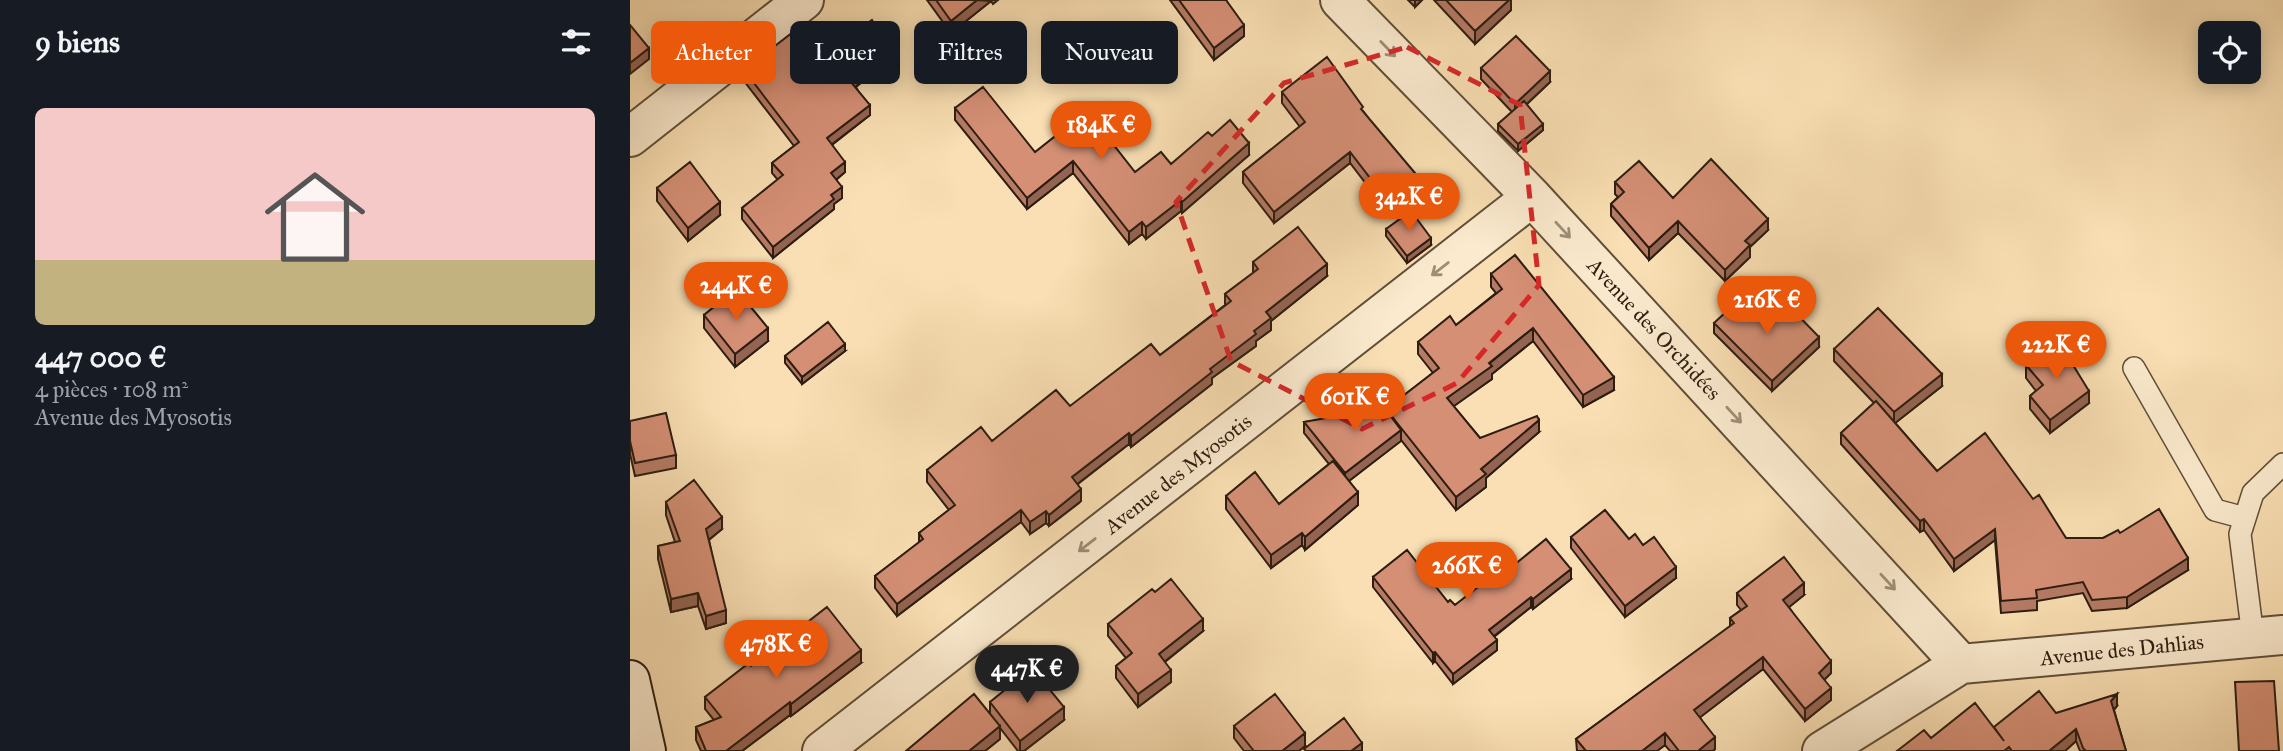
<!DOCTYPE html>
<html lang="fr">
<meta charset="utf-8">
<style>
:root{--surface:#171b24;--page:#20242c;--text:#f1f3f6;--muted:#9ea1a6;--line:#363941;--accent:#ea580c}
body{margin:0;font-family:"IM FELL Great Primer",serif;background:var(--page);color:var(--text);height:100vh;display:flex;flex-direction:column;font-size:26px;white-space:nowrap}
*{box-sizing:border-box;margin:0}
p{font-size:23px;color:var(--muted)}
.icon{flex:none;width:38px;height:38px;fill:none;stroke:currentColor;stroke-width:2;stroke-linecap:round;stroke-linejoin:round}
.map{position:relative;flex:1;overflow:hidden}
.sheet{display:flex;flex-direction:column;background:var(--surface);width:630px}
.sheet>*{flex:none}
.guide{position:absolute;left:21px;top:21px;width:665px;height:63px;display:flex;gap:14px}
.fabs{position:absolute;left:1568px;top:21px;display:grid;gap:14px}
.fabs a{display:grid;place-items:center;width:63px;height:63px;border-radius:10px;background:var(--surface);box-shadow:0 4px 18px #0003;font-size:35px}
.price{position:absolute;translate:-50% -60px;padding:0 16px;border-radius:24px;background:var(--accent);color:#fff;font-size:23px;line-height:46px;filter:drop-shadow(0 2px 4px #0008)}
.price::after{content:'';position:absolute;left:50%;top:42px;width:21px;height:16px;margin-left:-10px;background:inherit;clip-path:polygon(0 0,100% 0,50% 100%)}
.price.active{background:#222;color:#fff}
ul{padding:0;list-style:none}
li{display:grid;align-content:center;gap:14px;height:371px;padding:0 35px}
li+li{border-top:2px solid var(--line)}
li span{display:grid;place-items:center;height:217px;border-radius:10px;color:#555}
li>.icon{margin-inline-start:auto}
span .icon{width:126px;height:126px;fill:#fffc;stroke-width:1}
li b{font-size:30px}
h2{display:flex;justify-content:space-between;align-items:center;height:84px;padding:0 35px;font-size:30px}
.chip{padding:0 24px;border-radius:10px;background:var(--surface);box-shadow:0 4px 18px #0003;font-size:24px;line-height:63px}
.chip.active{background:var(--accent);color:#fff}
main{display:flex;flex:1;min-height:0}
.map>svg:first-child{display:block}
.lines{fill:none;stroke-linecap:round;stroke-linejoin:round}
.lane-casing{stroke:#604e39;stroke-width:24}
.street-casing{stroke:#604e39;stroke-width:42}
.secondary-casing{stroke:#2d1d10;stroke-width:42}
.lane{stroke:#fbeace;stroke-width:21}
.street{stroke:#fbeace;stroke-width:38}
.secondary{stroke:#fbeace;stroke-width:38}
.wall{fill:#b67b65;stroke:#2d1d10;stroke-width:2}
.shaded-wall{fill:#946452;stroke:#2d1d10;stroke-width:2}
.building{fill:#d48f75;stroke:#2d1d10;stroke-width:2}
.oneway{stroke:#9e8e78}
.marked{fill:none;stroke:#d62828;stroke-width:5;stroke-dasharray:14 9;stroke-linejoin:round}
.labels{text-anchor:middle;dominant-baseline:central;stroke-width:6;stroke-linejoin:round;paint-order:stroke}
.street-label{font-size:21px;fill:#2d1d10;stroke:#fbeace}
</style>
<main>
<section class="sheet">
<h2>9 biens<svg class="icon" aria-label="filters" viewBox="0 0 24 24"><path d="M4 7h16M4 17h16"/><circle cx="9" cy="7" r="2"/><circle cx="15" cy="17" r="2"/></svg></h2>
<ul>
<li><span style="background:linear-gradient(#f6c9c9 70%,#c2b280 0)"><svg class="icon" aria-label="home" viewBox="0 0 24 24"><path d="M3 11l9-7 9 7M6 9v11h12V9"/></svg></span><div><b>447 000 €</b><p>4 pièces · 108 m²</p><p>Avenue des Myosotis</p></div></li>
</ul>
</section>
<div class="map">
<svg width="1653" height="751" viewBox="0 0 1653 751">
<rect width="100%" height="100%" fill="#f9dfb3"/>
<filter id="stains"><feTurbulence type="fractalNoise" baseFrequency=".00286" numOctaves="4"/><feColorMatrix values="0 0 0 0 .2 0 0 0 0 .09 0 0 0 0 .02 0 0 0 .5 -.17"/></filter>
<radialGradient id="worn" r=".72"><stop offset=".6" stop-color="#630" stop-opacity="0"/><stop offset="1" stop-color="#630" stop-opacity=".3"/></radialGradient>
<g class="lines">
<defs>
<path id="lane" d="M 1504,368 L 1585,510 L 1615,518
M 1623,637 L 1610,534 L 1623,493 L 1653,464"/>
<path id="street" d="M 710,0 L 902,197 L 1331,664
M 0,137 L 174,0
M 192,751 L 902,197
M 1192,751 L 1331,664 L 1653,635"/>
<path id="secondary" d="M 0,680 L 16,751"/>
</defs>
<use href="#lane" class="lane-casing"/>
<use href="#street" class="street-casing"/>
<use href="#secondary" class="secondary-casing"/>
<use href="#lane" class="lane"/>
<use href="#street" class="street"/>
<use href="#secondary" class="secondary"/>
</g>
<path class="wall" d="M 297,0 L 368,0 L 363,4 L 361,1 L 321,33 Z
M 540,0 L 596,0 L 614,36 L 584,60 Z
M 778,0 L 792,0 L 785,7 Z
M 804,0 L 881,0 L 881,10 L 845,44 Z
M 199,52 L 262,58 L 226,87 L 240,115 L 202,145 L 215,172 L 206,180 L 212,198 L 204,204 L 204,209 L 143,258 L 112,219 L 112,208 L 148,180 L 142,173 L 142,163 L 164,146 L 114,81 L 114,70 Z
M 851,68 L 920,82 L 896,105 L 913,130 L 888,151 L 868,131 L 868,124 L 882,112 L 851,79 Z
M 652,92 L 733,111 L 790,190 L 760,215 L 720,163 L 644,223 L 613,183 L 613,172 L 670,127 L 652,103 Z
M 325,108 L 405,152 L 505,172 L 541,164 L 582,136 L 619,155 L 552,213 L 551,211 L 516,239 L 512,234 L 499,244 L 443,173 L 397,209 L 325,120 Z
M 985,182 L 1043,198 L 1138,230 L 1120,247 L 1120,257 L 1095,281 L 1048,233 L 1019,260 L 981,216 L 981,204 L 988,197 L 985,194 Z
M 27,188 L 90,215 L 58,241 L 27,201 Z
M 756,229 L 801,245 L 777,263 L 756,236 Z
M 623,262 L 697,276 L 641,321 L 641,330 L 626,341 L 626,346 L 582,378 L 582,384 L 501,447 L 499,444 L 448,484 L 451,501 L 449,503 L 419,526 L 416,523 L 400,534 L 391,522 L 267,616 L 245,588 L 245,576 L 289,543 L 289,533 L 319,510 L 297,482 L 297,470 L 440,406 L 530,355 L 595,305 L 595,294 L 623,273 Z
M 861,274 L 984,390 L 953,407 L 903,341 L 862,374 L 862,379 L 823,406 L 850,438 L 909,432 L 856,478 L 856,487 L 826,510 L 771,440 L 719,481 L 728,505 L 675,550 L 672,545 L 641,568 L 596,509 L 596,496 L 649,504 L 699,464 L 674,433 L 674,422 L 756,410 L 803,373 L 788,354 L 788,342 L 826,325 L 866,293 L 861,287 Z
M 74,315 L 138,341 L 105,367 L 74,328 Z
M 1134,322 L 1189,347 L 1142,391 L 1084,333 L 1084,323 Z
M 1204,349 L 1312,386 L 1265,423 L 1307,471 L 1403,499 L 1436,538 L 1473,538 L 1490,533 L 1558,570 L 1497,608 L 1462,611 L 1453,593 L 1407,601 L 1407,610 L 1371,613 L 1365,540 L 1324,571 L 1294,530 L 1290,532 L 1211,444 L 1211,433 L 1244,403 L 1204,361 Z
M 215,351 L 172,384 L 155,363 L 155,356 Z
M 1396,365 L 1459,403 L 1420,433 L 1400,409 L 1400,396 L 1406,391 L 1396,378 Z
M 0,421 L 46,455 L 46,468 L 5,476 L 0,454 Z
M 36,502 L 92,529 L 79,540 L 96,623 L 76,629 L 68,606 L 41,612 L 28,559 L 28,546 L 45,542 L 36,515 Z
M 941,537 L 1013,545 L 1046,578 L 995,617 L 941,548 Z
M 879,569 L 941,579 L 903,609 L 901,607 L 864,637 L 867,650 L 823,684 L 805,661 L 803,663 L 743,587 L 743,577 L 818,602 L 825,605 Z
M 1107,593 L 1174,595 L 1159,607 L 1201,673 L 1194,680 L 1201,700 L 1175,721 L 1133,669 L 1070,717 L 1085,749 L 1083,751 L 1040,751 L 1035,745 L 1027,751 L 947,751 L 946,739 L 1100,627 L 1100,618 L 1111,610 L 1107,605 Z
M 478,624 L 573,631 L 535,662 L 541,682 L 508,707 L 486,678 L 486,666 L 496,658 L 478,636 Z
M 231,663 L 161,716 L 160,715 L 112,751 L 71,751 L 66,740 L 66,727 L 84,720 L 75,709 L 75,697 L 121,666 Z
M 360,702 L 434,720 L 394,751 L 388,751 L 370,728 L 370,739 L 355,751 L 276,751 L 360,713 Z
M 1487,706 L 1484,710 L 1496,751 L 1450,751 L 1446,741 L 1435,751 L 1267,751 L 1301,738 L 1364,727 L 1426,713 Z
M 604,726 L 675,746 L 669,751 L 614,751 L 604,738 Z"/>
<path class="shaded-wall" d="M 347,0 L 361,1 L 321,33 L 321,21 Z
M 785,0 L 792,0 L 785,7 Z
M 879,0 L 881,0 L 881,10 L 845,44 L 845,31 Z
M 614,25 L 614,36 L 584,60 L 584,48 Z
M 19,48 L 19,59 L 0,74 L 0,63 Z
M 262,48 L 262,58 L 220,91 L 220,81 Z
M 920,71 L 920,82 L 885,115 L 885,104 Z
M 240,105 L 240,115 L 197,148 L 197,138 Z
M 913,124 L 913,130 L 888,151 L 888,144 Z
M 619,143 L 619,155 L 552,213 L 552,202 Z
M 720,152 L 720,163 L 644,223 L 644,212 Z
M 443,161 L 443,173 L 397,209 L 397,198 Z
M 215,162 L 215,172 L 201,184 L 201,173 Z
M 790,179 L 790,190 L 760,215 L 760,204 Z
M 212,187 L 212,198 L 204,204 L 204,209 L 143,258 L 143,247 L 201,195 Z
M 551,200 L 551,211 L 516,239 L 516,227 Z
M 90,202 L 90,215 L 58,241 L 58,228 Z
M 1138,219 L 1138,230 L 1120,247 L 1120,257 L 1095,281 L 1095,270 L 1115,241 Z
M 1048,221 L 1048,233 L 1019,260 L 1019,248 Z
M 512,222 L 512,234 L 499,244 L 499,232 Z
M 801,238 L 801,245 L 777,263 L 777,256 Z
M 697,264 L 697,276 L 641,321 L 641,330 L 626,341 L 626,346 L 582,378 L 582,384 L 501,447 L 501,436 L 624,331 L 636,312 Z
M 138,328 L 138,341 L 105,367 L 105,354 Z
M 903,328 L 903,341 L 862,374 L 862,379 L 817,411 L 817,398 Z
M 1189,337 L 1189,347 L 1142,391 L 1142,381 Z
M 215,344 L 215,351 L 172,384 L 172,377 Z
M 1312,374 L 1312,386 L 1264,424 L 1264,412 Z
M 984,377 L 984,390 L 953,407 L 953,395 Z
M 1459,391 L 1459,403 L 1420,433 L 1420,420 Z
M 909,420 L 909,432 L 856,478 L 856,487 L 826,510 L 826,497 L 851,469 Z
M 771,430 L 771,441 L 715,484 L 715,473 Z
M 499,433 L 499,444 L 442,488 L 442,477 Z
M 451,489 L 451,501 L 419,526 L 419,515 Z
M 728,492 L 728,505 L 675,550 L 675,537 Z
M 391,510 L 391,522 L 267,616 L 267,604 Z
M 416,511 L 416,523 L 400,534 L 400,522 Z
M 92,517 L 92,529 L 76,542 L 76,529 Z
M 1294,519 L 1294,530 L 1290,532 L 1290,521 Z
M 1365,529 L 1365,540 L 1324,571 L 1324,559 Z
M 672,533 L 672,545 L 641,568 L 641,555 Z
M 1558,558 L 1558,570 L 1497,608 L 1497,597 Z
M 1046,567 L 1046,578 L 995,617 L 995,606 Z
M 941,569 L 941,579 L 903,609 L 903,599 Z
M 1174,583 L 1174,595 L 1153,612 L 1153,600 Z
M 68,593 L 68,606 L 41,612 L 41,599 Z
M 901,597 L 901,607 L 859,640 L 859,630 Z
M 96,610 L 96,623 L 76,629 L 76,616 Z
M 573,619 L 573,631 L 529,666 L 529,654 Z
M 867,640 L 867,650 L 823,684 L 823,674 Z
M 231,650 L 231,663 L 161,716 L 161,704 Z
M 805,652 L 805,661 L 803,663 L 803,653 Z
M 1133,657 L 1133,669 L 1064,722 L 1064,710 Z
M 1201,661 L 1201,673 L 1189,685 L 1189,673 Z
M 541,670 L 541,682 L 508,707 L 508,694 Z
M 1201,688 L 1201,700 L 1175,721 L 1175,709 Z
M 1487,694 L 1487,706 L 1481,713 L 1481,701 Z
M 160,702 L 160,715 L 112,751 L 96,751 Z
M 434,707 L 434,720 L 394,751 L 390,751 L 390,741 Z
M 370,726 L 370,739 L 355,751 L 339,751 Z
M 1446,729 L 1446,741 L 1435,751 L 1419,751 Z
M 675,733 L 675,746 L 669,751 L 652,751 Z
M 1035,733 L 1035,745 L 1027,751 L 1012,751 Z
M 1085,737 L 1085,749 L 1083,751 L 1068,751 Z
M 732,743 L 732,751 L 721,751 Z"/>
<path class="building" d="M 306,0 L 347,0 L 321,21 Z
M 549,0 L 596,0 L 614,25 L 584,48 Z
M 816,0 L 879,0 L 845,31 Z
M 242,20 L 262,48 L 220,81 L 240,105 L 197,138 L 215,162 L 201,173 L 212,187 L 201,195 L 204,199 L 143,247 L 112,208 L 153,175 L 142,163 L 169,142 L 114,70 L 176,22 L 199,52 Z
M 0,25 L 19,48 L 0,63 Z
M 886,36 L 920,71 L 885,104 L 851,68 Z
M 697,57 L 733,107 L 731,109 L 790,179 L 760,204 L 720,152 L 644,212 L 613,172 L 675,122 L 652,92 Z
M 353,87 L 405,152 L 457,111 L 505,172 L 531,152 L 541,164 L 578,132 L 582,136 L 600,120 L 619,143 L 552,202 L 551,200 L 516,227 L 512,222 L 499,232 L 443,161 L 397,198 L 325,108 Z
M 894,101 L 913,124 L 888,144 L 868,124 Z
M 1081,159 L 1138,219 L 1115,241 L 1120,245 L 1095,270 L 1048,221 L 1019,248 L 981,204 L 994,192 L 985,182 L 1009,161 L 1043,198 Z
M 60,162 L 90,202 L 58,228 L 27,188 Z
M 781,211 L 801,238 L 777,256 L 756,229 Z
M 668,227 L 697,264 L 636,312 L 641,318 L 624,331 L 626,334 L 580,369 L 582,372 L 501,436 L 499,433 L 442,477 L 451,489 L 419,515 L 416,511 L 400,522 L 391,510 L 267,604 L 245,576 L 293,539 L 289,533 L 325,505 L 297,470 L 351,427 L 362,441 L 426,390 L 440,406 L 521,344 L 530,355 L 601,301 L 595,294 L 628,269 L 623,262 Z
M 885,255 L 984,377 L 953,395 L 903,328 L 859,363 L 862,366 L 817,398 L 850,438 L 907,416 L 909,420 L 851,469 L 856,474 L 826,497 L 756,409 L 809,368 L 788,342 L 820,316 L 826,325 L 872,289 L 861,274 Z
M 106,289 L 138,328 L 105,354 L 74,315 Z
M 1111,298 L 1134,322 L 1155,302 L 1189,337 L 1142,381 L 1084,323 Z
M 1248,308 L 1312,374 L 1264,412 L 1204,349 Z
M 198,322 L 215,344 L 172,377 L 155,356 Z
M 1427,339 L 1459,391 L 1420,420 L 1400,396 L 1413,385 L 1396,365 Z
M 744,394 L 771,430 L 715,473 L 674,422 L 718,414 Z
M 1246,401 L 1307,471 L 1355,433 L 1403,499 L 1409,495 L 1436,538 L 1473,538 L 1488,530 L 1490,533 L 1529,509 L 1558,558 L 1497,597 L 1462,600 L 1453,582 L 1406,590 L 1407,598 L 1371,601 L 1365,529 L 1324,559 L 1294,519 L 1290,521 L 1211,433 Z
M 36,413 L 46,455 L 5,463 L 0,441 L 0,421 Z
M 703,461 L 728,492 L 675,537 L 672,533 L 641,555 L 596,496 L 625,472 L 649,504 Z
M 64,480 L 92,517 L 76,529 L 96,610 L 76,616 L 68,593 L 41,599 L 28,546 L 50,541 L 36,502 Z
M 975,510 L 999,539 L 1005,534 L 1013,545 L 1024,537 L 1046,567 L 995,606 L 941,537 Z
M 916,539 L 941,569 L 903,599 L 901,597 L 859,630 L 867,640 L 823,674 L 805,652 L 803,653 L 743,577 L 777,550 L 818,602 L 820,600 L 825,605 L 876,565 L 879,569 Z
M 1154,557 L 1174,583 L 1153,600 L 1201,661 L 1189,673 L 1201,688 L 1175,709 L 1133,657 L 1064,710 L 1085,737 L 1068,751 L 1049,751 L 1035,733 L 1012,751 L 956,751 L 946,739 L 1104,623 L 1100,618 L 1117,606 L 1107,593 Z
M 541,579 L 573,619 L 529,654 L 541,670 L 508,694 L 486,666 L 502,653 L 478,624 L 522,589 L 525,592 Z
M 197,607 L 231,650 L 161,704 L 160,702 L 96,751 L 76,751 L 66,727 L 91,717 L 75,697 L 119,663 L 121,666 Z
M 402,668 L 434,707 L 390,741 L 360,702 Z
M 1644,681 L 1649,751 L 1609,751 L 1605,682 Z
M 1409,691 L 1426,713 L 1487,694 L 1481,701 L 1496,751 L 1456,751 L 1453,748 L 1446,729 L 1419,751 L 1382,751 L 1379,747 L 1374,751 L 1267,751 L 1294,730 L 1301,738 L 1345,703 L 1374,741 L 1364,727 Z
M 344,694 L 370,726 L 339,751 L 276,751 Z
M 645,694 L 675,733 L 652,751 L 624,751 L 604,726 Z
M 714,718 L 732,743 L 721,751 L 676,751 L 674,749 Z"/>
<defs><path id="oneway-shaft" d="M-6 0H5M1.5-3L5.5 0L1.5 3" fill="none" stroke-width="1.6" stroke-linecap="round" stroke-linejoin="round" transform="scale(1.75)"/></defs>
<g class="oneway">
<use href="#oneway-shaft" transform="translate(758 49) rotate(46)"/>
<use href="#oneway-shaft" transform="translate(933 230) rotate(47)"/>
<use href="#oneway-shaft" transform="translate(810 269) rotate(142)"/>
<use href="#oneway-shaft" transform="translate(1104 415) rotate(47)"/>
<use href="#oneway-shaft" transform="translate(457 545) rotate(142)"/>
<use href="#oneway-shaft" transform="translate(1258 582) rotate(47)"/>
</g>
<path class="marked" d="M 777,47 L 890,105 L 909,285 L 827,383 L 732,429 L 601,361 L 546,202 L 654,83 Z"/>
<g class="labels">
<g class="street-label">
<text transform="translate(1024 329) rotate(47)">Avenue des Orchidées</text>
<text transform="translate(548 474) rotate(-38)">Avenue des Myosotis</text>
<text transform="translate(1492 650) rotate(-6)">Avenue des Dahlias</text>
</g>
</g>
<rect width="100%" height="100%" filter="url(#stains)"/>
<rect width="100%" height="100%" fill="url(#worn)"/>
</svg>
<div class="fabs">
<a><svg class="icon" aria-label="locate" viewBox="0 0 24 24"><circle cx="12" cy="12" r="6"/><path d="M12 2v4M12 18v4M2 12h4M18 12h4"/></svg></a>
</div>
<b class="price" style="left:471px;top:161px">184K €</b>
<b class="price" style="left:779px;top:233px">342K €</b>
<b class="price" style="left:106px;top:322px">244K €</b>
<b class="price" style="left:1137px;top:336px">216K €</b>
<b class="price" style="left:1426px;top:381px">222K €</b>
<b class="price" style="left:725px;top:433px">601K €</b>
<b class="price" style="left:837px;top:602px">266K €</b>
<b class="price" style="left:146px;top:680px">478K €</b>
<b class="price active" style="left:397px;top:705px">447K €</b>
<div class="guide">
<a class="chip active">Acheter</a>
<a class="chip">Louer</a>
<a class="chip">Filtres</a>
<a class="chip">Nouveau</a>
</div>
</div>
</main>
